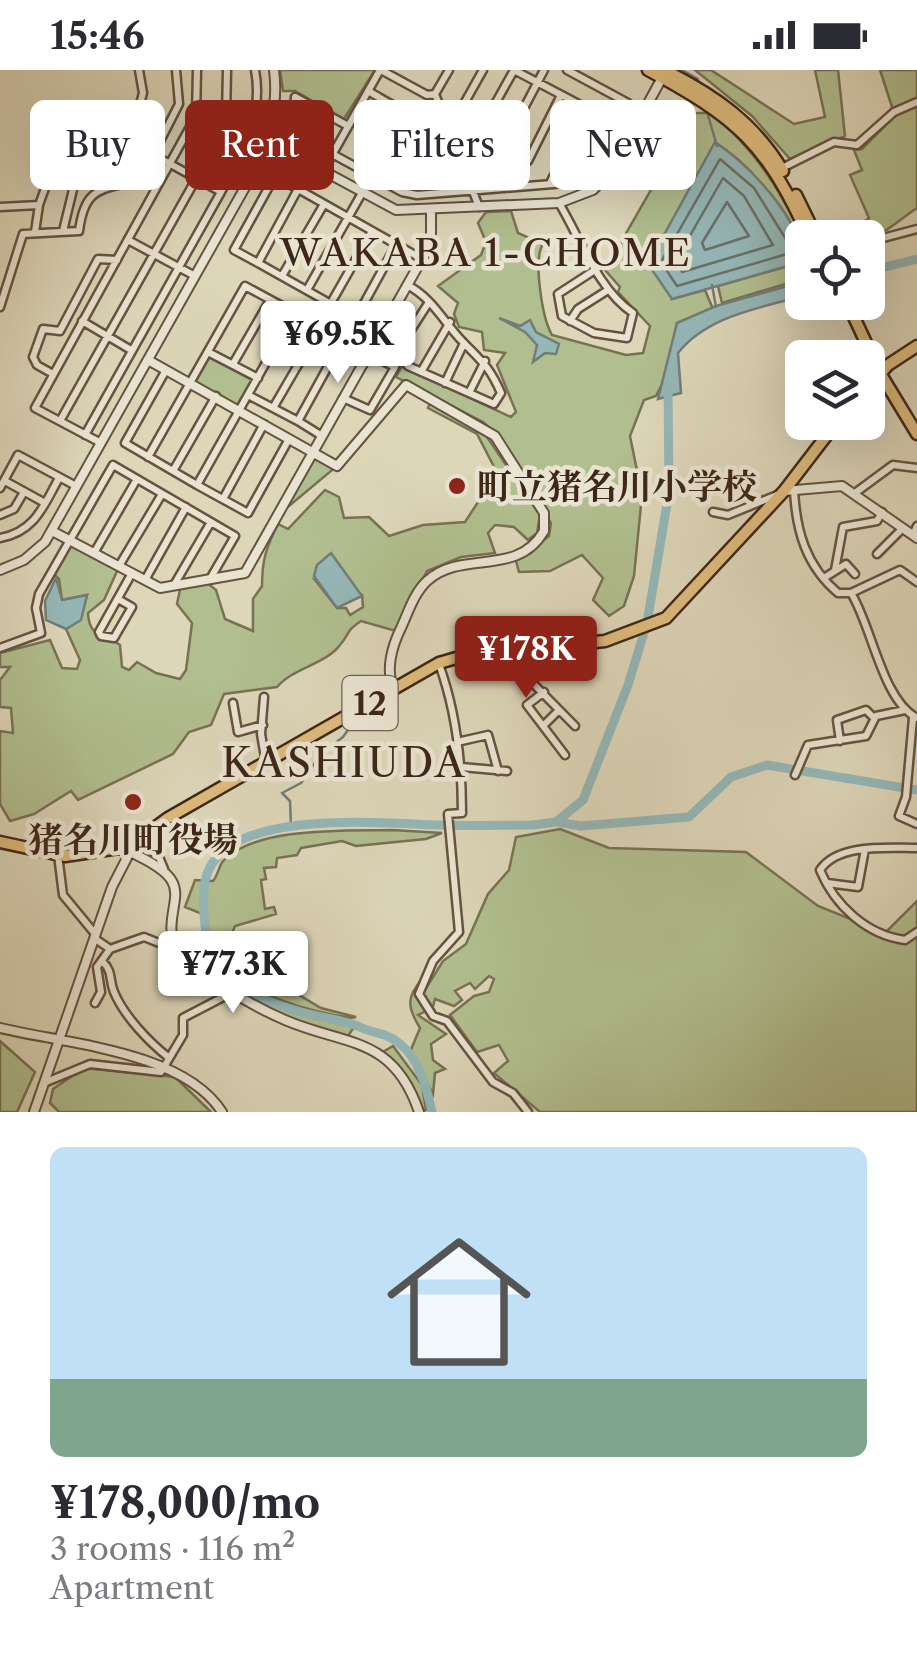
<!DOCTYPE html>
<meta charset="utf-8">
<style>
:root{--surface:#fff;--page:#f2f2f3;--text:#2b2b33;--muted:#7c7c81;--accent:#8f2418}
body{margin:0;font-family:"Libre Caslon Text","Noto Serif JP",serif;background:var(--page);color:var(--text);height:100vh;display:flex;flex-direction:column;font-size:38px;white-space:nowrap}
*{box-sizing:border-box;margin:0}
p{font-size:32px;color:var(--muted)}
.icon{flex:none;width:55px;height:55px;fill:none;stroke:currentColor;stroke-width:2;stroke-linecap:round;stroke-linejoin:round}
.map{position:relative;height:1042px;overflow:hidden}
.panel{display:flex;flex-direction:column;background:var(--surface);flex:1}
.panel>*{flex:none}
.guide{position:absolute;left:30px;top:30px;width:858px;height:90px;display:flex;gap:20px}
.fabs{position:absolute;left:785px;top:150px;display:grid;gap:20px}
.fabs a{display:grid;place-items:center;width:100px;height:100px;border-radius:15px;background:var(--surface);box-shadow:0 10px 40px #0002;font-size:50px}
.price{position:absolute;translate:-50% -85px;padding:0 22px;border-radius:10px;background:#fff;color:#222;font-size:32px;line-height:65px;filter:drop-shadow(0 2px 5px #0008)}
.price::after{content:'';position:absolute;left:50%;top:60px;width:30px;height:22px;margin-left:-15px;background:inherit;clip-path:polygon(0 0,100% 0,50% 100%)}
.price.on{background:var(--accent);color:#fff}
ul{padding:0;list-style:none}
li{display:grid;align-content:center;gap:20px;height:530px;padding:0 50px}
li span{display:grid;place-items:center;height:310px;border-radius:15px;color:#555}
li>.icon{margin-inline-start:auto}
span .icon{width:180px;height:180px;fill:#fffc;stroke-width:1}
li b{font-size:42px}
.tag{padding:0 35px;border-radius:15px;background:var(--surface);box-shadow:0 10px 40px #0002;font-size:35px;line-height:90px}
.tag.on{background:var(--accent);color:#fff}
.status{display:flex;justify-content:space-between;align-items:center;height:70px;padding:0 50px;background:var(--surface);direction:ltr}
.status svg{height:28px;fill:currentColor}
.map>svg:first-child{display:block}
.green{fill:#b1be8f;stroke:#787254;stroke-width:2.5;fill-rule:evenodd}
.water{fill:#94b7b7;stroke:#727d77;stroke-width:2.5}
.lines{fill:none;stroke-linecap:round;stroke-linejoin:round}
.shore{stroke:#696f68;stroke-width:2.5}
.stream{stroke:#727d77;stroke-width:2.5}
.river{stroke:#94b7b7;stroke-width:9}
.minor-casing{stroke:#665340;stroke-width:11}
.tertiary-casing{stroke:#665340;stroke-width:12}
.primary-casing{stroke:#3e2718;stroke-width:15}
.minor{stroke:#e9e4d2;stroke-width:6}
.tertiary{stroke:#e9e4d2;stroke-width:8}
.primary{stroke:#debb7c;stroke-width:10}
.poi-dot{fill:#8f2418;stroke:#e9e4d2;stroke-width:4}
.labels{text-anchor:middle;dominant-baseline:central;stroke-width:9;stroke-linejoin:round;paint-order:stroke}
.shield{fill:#e9e4d2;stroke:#716050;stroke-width:2.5}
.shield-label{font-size:32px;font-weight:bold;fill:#3e2718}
.poi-label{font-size:35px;font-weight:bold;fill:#3e2718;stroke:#e9e4d2;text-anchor:start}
.neighbourhood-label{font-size:38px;letter-spacing:2.5px;fill:#3e2718;stroke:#e9e4d2}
.quarter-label{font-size:40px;letter-spacing:2.5px;fill:#3e2718;stroke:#e9e4d2}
</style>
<div class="status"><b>15:46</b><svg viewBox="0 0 49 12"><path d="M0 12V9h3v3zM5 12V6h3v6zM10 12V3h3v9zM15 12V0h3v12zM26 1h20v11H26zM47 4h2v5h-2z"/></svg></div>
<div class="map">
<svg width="917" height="1042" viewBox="0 0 917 1042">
<rect width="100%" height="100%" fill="#ddd6b9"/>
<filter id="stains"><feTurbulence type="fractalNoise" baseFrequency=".002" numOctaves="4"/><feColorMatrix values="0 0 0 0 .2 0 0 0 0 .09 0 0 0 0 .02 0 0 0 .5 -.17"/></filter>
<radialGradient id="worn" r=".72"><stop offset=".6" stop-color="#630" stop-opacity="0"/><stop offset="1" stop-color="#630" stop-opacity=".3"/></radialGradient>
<path class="green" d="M 280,0 L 375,0 L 344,49 L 295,21 L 283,21 Z
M 695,0 L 711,0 L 794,54 L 825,47 L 815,0 L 838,0 L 845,66 L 790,89 L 752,46 Z
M 880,0 L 917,0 L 917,138 C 900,149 889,161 872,168 L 865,151 L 869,148 L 850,105 L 862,100 L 854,80 L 862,79 L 895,46 Z
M 695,43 L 711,43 C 755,79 778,117 803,167 L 802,175 C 777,136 756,96 715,73 L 672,229 L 705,220 L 713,239 L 677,253 L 666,306 L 656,326 L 644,330 L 630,366 L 642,425 L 634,506 L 624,536 L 609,546 L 593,530 L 603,508 L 582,485 L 550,501 L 519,502 L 516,491 L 549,466 L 551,453 L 498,365 L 483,352 L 396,307 L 402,296 L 511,347 L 516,342 L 497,295 L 505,283 L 484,280 L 482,262 L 459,257 L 454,244 L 458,233 L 438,216 L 481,185 L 486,172 L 478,153 L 486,142 L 511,141 L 518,163 L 543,174 C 533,189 542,248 552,265 L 626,285 L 643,283 L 650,256 L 618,222 L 620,217 L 605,200 Z
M 226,51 L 247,58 L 217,117 L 188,100 L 201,75 Z
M 802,192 L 802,209 L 722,233 L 718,216 Z
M 208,282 L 258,308 L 240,341 L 190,313 Z
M 430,333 L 485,364 L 540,445 L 537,463 L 528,470 L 514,457 L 495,455 L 488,463 L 495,483 L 461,487 L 427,501 L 396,561 L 361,551 C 345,562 350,563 340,575 C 326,594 293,598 277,617 L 224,624 L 211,655 L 189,662 L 173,684 L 78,730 L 71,721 L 34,744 L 10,751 L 0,734 L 0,661 L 13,663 L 11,638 L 0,637 L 0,610 L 10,597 L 0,597 L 0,583 L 50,570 L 62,598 L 77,599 L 80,590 L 66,559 L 80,550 L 87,525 L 62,530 L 59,509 L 54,504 L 70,475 L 118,499 L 104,530 L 88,543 C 89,569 106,564 120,575 L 122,597 L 129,600 L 137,592 L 156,603 L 180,609 L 186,600 L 192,553 L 177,534 L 181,515 L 206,512 L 216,520 L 225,549 L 253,561 L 253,529 L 262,516 C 262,490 266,478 278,454 L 288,459 L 325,420 L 339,427 L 344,448 L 369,447 L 389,466 L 423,455 L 465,452 L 482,426 L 500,423 L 504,416 L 477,364 L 428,338 ZM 315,510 L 362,525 L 363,537 L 350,545 L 346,538 L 337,538 Z
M 313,382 L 337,396 L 277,446 Z
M 560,759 L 609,778 L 746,782 L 818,836 L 885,863 L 917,831 L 917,1042 L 540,1042 L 494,1003 L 508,991 L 499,975 L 477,982 L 450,945 L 474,926 L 489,922 L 494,909 L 489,906 L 475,919 L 470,913 L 455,921 L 462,930 L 454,936 L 435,929 L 432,940 L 423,923 L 443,891 L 466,874 L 488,824 L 509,800 L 516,767 Z
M 392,760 L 442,763 L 426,769 L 356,776 L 342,771 L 301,778 L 297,785 L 277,788 L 276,797 L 264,798 L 266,809 L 261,810 L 265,839 L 274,837 L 276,844 L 235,856 L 233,861 L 238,878 L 232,885 L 321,938 L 356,947 L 352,948 C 313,943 242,923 216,890 C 206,876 206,862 205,845 L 185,837 L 195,810 L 213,811 C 218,805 219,796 223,791 C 256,756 348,761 392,760 Z
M 193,874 L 204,879 C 237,939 295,939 354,957 L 348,966 C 301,954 204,927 193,874 Z
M 423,908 L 417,924 L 426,941 L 418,945 L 446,964 L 431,974 L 433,990 L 445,999 L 435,1003 L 433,1024 L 410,982 L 420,958 C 407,937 406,927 423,908 Z
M 0,971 L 35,1002 L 17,1042 L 0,1042 Z
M 393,976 L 422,1015 L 426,1040 L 421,1041 L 415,1022 L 381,983 Z
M 84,998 L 175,1007 L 211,1042 L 59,1042 L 50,1033 L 53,1019 Z"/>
<path class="water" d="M 715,72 C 749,95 803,150 802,192 L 672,229 L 648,194 Z
M 802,212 L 802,226 C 760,238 707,246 678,283 L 681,323 L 658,329 L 677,253 L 716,236 Z
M 499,248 L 520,256 L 530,250 L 536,262 L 559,274 L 556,284 L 545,283 L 533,292 L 537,275 L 525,262 Z
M 331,483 L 362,526 L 337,538 L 314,506 L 317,495 Z
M 56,508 L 62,530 L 87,525 L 81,550 L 66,559 L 46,550 L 45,531 Z"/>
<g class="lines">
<path class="shore" d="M 720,89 L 754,118 L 794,182 L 677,216 L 661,192 Z
M 723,108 L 744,126 L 773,175 L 682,202 L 676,190 Z
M 727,132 L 749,166 L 705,180 L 702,173 Z"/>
<path class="stream" d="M 682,0 L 698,9
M 707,42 L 717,76
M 712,215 L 716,237
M 291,756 L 290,731 L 282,723 L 301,713 L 321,684 L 343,667 L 359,644"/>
<path class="river" d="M 868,201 L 917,189
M 557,752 L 581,756 L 689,747 L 731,707 L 767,695 L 917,720
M 432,1042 C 427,1019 419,989 400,974 C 386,962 374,964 360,957 C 341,949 321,948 301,942 C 229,921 200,897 204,820 C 208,734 382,754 440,755 C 470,756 501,755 532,755 L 556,752 L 583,730 L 628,615 L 647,553 L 669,422 L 668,315"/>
<defs>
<path id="minor" d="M 139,0 L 143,23 L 133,60 L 153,85 L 179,34 L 176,0
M 227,0 L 226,48 L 252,54
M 381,0 L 427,25 L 435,24 L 449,0
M 514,0 L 632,62
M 368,21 C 397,37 421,56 456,48 L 483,0
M 435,24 L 479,137
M 393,35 L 381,55 L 416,75 L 475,70 L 514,0
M 348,56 L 295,27 L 292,62 L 402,122 L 417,125 L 565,113 C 599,97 611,64 628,33 L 567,0
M 369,77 L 409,99 L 528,91 L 561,25
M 495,93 L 544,0
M 358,98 L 381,55
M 782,98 L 834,72 L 857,75 L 894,42 L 917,32
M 323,101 L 380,0
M 274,106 L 298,119 L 258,193 L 234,180 L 287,84
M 550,113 L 588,40
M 298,119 L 422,189
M 559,133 C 580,168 599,221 633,243 L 627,268 L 594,263 L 562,246 L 558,224 L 598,198
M 0,137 L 39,135 L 49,107 L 103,106 L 98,120
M 63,161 L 77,103
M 35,162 L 39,135
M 128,170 L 195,206
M 868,172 L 917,159
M 258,193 L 356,248 L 396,175
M 282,206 L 324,134
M 307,220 L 362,123
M 331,233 L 372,161
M 0,237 L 23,164 L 79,161 C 85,115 102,121 139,109 C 148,107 158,96 165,91 L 221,122 C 242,84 264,46 255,0
M 82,251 L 131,280
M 570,251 L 578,239 L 608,220
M 381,263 L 402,274 L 399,284 L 408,296 L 494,334 L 501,323 C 489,296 482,292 463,272 C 444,253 433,228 407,215
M 402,274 L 429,232
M 208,282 L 258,308
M 233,294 L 270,230
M 166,300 L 125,373 L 197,415
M 421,302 L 450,252
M 53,304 L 37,295 L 33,287 L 43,259 L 60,261 L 98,189 L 117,190
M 445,313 L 464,273
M 469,323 L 485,291
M 248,325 L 298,351
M 343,328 L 370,340 L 395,297 L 369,284
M 273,338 L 320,257
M 60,351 L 196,109
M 85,365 L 221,122
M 289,369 L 248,443 L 197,415 L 294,243
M 101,373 L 35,338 L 196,46 L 197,0
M 148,387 L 245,216 L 343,269 L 298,351 L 322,366
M 173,401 L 216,326
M 5,411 L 45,433
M 0,418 L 18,385 L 76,416
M 794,420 C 796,461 806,496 838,523 L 851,523 C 872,556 882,630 917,648
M 855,423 L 893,395 L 917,398
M 223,429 L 264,354
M 713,442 L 728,445 L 777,425
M 0,445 L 14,439 L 24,422
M 913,465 L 917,456
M 0,468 C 35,462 44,435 59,408
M 94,483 L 137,409
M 877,484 L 903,458
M 119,496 L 162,424
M 835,500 L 843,457 L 877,451 L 882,442
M 824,508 L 846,494 L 855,504
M 145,510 L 186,437
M 174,515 L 211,452
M 851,523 L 900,500 L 917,512
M 118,529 L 132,537 L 114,568 L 101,566 L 99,562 L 132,503
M 0,578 L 41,563 L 36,538 L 39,524 L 113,395 L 235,466 L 210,509
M 502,582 L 575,656
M 439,594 C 456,641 462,692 462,743 L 448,744 L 459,862 L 433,891 L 419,924 L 433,946 L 447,951 L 493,1012 L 513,1023 L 528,1042
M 544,622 L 527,635 L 565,685
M 264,627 L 261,664 L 266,693
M 233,633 L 238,662 L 263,655
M 913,648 L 906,727 L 899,746 L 917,754
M 543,656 L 559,640
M 840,671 L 837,650 L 866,640 L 874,648
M 457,672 L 488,665 L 498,701
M 461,697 L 507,701
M 795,705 L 808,675 L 866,666 L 876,646 L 905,640
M 142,769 L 159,787 L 164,799
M 917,778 C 888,778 838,773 820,800 C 835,836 867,865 905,870 L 917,862
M 58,785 L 63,825 L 96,865
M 827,813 L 858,817 L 865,779
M 94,868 L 110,879 L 144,867 L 174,879
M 103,892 C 113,902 109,910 114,922 C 124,946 149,972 168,987
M 95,933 L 101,922 L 97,897 L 110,879
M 44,1013 L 90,994 L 161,1002 L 183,965 L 183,948 L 229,924"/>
<path id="tertiary" d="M 268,71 L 396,140 L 559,133 L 593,120 L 611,101 L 663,6
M 148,290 L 337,396 L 406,315 L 495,366 L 544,443 L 544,461 C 517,508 462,479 427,511 C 414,523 408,543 401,558 C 392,576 385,601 394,619
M 784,421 L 842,416 L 917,468
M 52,461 L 160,518 L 245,503 L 422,189 L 431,169 L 431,142
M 0,500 L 24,490 L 45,472 L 252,105 C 268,71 279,37 274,0
M 0,958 C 67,974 183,981 222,1042
M 34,1042 L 112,817 L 130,782 C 205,816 161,828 174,879 C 209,908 243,932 285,950 C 345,976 393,965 419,1042"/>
<path id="primary" d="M 648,0 C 737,48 767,74 809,168
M 664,0 C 713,24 755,53 783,101
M 796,125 L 817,168
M 847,232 L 880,303 L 917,364
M 868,318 L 888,295 L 917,276
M 0,772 L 65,786 L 119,778 L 130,782 L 139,769 L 168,748 L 439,593 L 470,584 L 605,571 L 666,548 L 784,421 L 837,352"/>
</defs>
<use href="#minor" class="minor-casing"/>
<use href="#tertiary" class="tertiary-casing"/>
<use href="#primary" class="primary-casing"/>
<use href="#minor" class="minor"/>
<use href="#tertiary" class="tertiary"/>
<use href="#primary" class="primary"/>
</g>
<g class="poi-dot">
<circle cx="457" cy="416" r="10"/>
<circle cx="133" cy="732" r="10"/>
</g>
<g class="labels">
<rect class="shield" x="342.5" y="606" width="55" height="54" rx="8"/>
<g class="shield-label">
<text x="370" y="633">12</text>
</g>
<g class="poi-label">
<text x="477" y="416">町立猪名川小学校</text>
<text x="133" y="769" text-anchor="middle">猪名川町役場</text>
</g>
<g class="neighbourhood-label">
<text x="486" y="182">WAKABA 1-CHOME</text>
</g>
<g class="quarter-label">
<text x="344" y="692">KASHIUDA</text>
</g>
</g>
<rect width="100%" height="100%" filter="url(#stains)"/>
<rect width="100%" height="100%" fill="url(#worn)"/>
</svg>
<div class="fabs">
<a><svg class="icon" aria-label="locate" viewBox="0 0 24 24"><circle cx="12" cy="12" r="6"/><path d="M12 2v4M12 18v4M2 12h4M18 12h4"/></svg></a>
<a><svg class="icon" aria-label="layers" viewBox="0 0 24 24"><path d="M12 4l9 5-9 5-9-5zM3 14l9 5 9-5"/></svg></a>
</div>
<b class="price" style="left:338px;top:316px">¥69.5K</b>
<b class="price on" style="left:526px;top:631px">¥178K</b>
<b class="price" style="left:233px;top:946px">¥77.3K</b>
<div class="guide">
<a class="tag">Buy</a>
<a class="tag on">Rent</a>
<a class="tag">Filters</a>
<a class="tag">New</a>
</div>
</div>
<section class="panel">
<ul>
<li><span style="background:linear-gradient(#bfe0f5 75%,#7fa58c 0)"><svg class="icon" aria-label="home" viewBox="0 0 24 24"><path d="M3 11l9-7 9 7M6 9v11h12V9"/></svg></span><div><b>¥178,000/mo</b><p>3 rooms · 116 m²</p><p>Apartment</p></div></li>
</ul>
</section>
